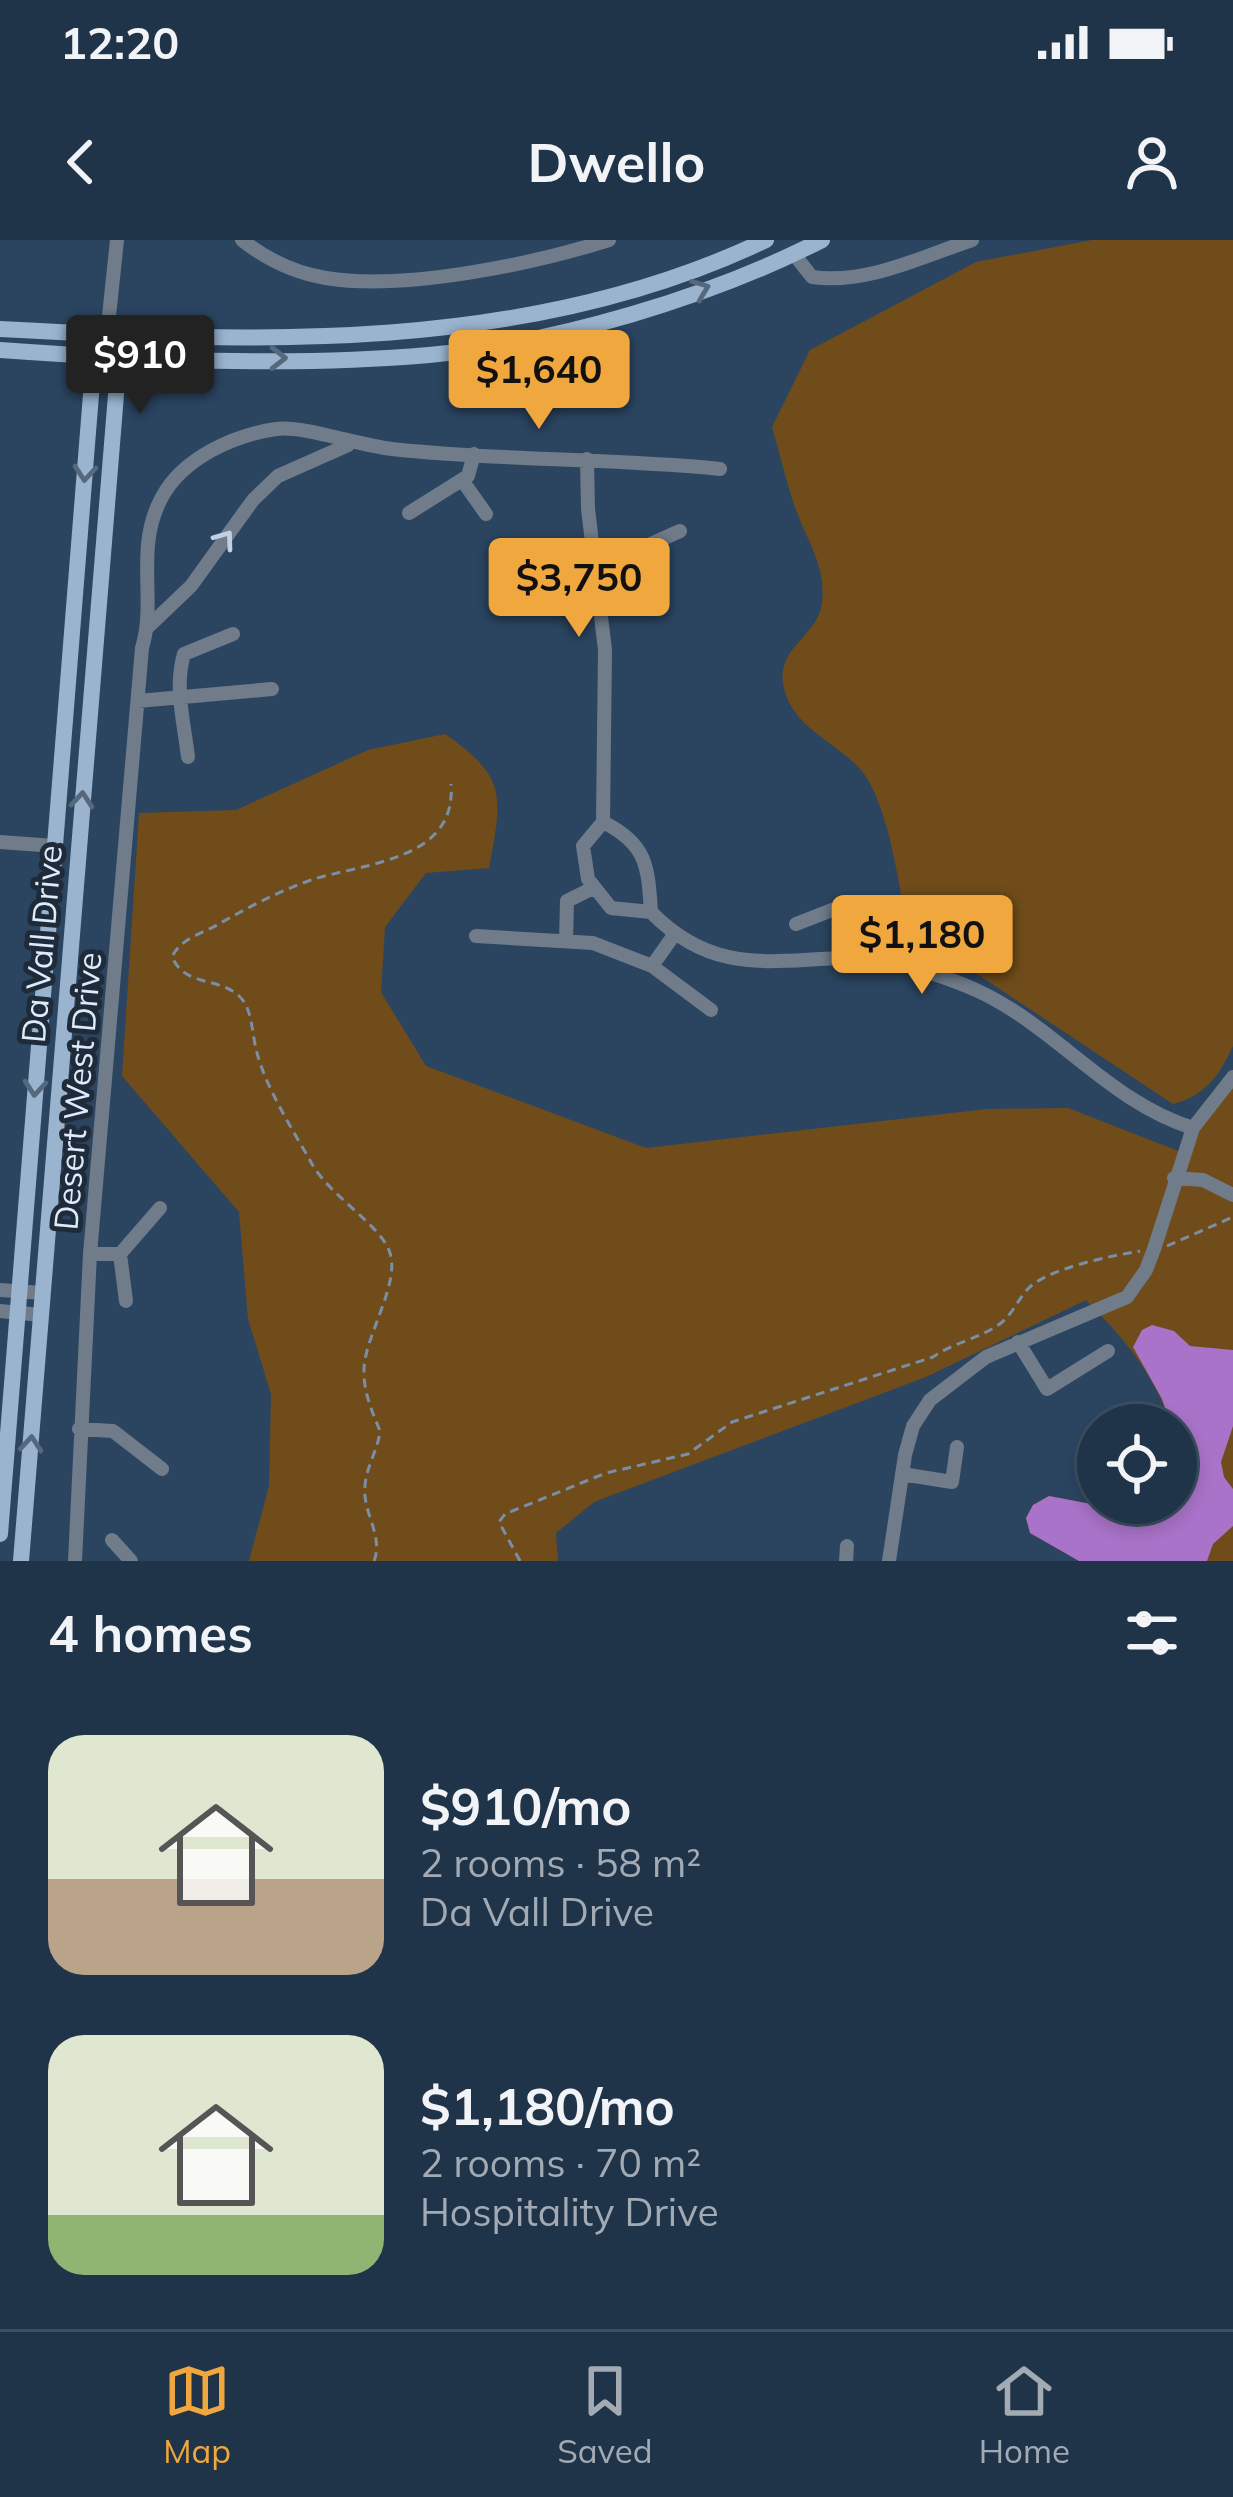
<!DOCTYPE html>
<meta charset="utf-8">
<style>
:root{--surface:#203449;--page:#283c50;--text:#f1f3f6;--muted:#a2aab4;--line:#3d4f61;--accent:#efa73e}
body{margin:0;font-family:Mulish,sans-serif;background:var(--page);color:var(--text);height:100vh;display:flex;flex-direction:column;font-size:45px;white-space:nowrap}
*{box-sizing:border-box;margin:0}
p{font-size:39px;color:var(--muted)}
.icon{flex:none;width:66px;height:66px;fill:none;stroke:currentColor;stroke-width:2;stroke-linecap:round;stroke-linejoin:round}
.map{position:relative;height:1321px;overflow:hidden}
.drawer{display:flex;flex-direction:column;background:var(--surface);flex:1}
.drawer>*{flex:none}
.controls{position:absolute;left:1077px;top:1164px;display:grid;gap:24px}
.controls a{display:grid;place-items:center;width:120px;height:120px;border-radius:50%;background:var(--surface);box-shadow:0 6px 18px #0003,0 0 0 3px var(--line);font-size:60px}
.price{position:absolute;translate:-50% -102px;padding:0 27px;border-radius:12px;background:var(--accent);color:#111;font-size:39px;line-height:78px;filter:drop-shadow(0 3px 6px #0008)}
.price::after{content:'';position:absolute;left:50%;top:72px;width:36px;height:27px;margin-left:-18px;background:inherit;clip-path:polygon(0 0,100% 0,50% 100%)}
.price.on{background:#222;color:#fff}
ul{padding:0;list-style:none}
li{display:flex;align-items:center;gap:36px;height:300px;padding:0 48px}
li span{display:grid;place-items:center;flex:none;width:336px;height:240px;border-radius:36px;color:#555}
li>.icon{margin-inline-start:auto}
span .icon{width:144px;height:144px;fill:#fffc;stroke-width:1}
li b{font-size:51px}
h2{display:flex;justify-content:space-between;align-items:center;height:144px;padding:0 48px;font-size:51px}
.status{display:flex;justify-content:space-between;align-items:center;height:84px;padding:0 60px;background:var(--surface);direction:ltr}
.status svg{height:33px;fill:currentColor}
header{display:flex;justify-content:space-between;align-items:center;height:156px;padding:0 48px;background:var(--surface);font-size:54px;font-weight:700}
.tab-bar{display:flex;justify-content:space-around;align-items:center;height:168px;border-top:3px solid var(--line);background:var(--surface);font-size:33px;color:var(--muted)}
.tab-bar a{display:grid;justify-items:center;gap:6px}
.tab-bar .on{color:var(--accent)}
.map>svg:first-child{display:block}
.green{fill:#6f4c1a}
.water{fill:#a973c9}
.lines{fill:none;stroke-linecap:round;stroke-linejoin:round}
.path{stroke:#7a8fa7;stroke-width:3;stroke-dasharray:9 6;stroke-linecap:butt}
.minor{stroke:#707c8a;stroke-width:14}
.major{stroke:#9ab3cf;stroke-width:16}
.oneway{stroke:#56687c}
.oneway2{stroke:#c1cfe0}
.labels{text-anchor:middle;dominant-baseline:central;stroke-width:10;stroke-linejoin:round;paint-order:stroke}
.street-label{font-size:33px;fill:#dcebfd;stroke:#1f2b38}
</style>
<div class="status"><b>12:20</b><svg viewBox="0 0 49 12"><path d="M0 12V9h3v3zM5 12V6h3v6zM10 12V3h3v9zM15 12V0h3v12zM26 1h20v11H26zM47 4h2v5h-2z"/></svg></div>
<header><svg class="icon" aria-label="back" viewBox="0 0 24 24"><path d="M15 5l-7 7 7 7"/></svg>Dwello<svg class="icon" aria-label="person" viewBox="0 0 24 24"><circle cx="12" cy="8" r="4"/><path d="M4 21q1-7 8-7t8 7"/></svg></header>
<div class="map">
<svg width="1233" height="1321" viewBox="0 0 1233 1321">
<rect width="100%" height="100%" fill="#2b4561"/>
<path class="green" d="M 1092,0 L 1233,0 L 1233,806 C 1219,836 1205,856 1173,864 L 974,732 L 912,711 C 901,663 892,573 864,534 C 841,503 794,491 784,448 C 774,407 819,397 822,362 C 826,324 807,302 795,267 C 786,241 780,214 772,187 L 810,110 L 976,22 Z
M 445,494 C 508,537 502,558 489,628 L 426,633 L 385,687 L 381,752 L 426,826 L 646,908 L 987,869 L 1068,868 L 1186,914 L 1197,888 L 1233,841 L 1233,1321 L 1079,1321 L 1030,1293 L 1026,1278 L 1033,1265 L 1049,1256 L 1128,1271 L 1144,1263 L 1176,1263 L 1176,1185 L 1171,1185 C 1153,1131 1125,1100 1086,1060 L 926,1137 L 594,1262 L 556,1293 L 558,1321 L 249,1321 L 269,1246 L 271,1154 L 248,1079 L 239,972 L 122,836 L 139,573 L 236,570 L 368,510 Z"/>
<path class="water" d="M 1152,1085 L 1174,1091 L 1190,1106 L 1233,1110 L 1233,1186 L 1221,1222 L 1224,1237 L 1233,1249 L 1233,1286 L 1213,1304 L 1207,1321 L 1079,1321 L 1030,1293 L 1026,1278 L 1033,1265 L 1049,1256 L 1128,1271 L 1144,1263 L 1176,1263 L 1176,1185 L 1171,1185 L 1162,1159 L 1133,1107 L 1142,1090 Z"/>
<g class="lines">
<path class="path" d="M 1167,1006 L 1233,977
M 374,1321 C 384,1296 362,1272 365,1246 C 366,1227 378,1210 380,1191 C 372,1171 363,1151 364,1129 C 365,1096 400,1044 390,1013 C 382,986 331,957 312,924 C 293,890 265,847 256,809 C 252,793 252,768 240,757 C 219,736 186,748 172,717 C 180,699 201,694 217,685 C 247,668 277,652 311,640 C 364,623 457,621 451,544
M 520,1321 L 499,1282 L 505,1274 L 606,1233 L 688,1214 L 732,1182 L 933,1117 C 954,1102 982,1098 1001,1083 C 1014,1073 1019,1056 1031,1046 C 1054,1027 1111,1016 1140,1011"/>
<path class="minor" d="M 242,0 C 266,19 296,33 326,38 C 404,51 533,24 609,0
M 793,13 L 812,37 C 866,45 921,17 972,0
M 107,95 L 117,0
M 587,219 L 588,269 L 605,410 L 603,582
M 462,240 L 486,274
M 409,273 L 468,236 L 474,214
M 597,328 L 680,291
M 148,387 L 191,346 L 253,260 L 278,236 L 348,205
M 138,461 L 272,449
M 188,517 C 184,482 174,448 184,414 L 233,394
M 0,602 L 54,606
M 651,672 L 611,668 L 588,639 L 583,606 L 603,582 C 647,604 648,626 651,672 C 735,758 814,699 910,726 C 932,733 957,741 978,751 C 1056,787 1109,862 1193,888
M 796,684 L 850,663 L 857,664 L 878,694 L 878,720
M 476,696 L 593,703 L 652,726 L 711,770
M 566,701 L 567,661 L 593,648
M 652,726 L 674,695
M 1174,938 L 1203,940 L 1233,955
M 90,1014 L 120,1014 L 160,968
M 120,1014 L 126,1061
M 0,1050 L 43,1053
M 0,1071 L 41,1075
M 1018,1102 L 1047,1149 L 1108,1111
M 79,1189 L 113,1191 L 162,1229
M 902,1234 L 952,1242 L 957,1207
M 112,1300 L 131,1321
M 75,1321 L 90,1014 L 142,408 C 157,359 134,308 162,257 C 183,218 234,195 276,189 C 303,185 361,206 392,209 C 501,221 611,218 720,229
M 846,1321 L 847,1306
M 889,1321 L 905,1215 L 913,1186 L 930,1160 L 986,1117 L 1127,1057 L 1146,1030 L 1154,1009 L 1193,888 L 1233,837"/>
<path class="major" d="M 0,89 C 257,103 528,114 766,0
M 0,110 C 139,120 291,127 429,115 C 556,103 708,58 822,0
M 0,1294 L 94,117 L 107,95
M 21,1321 L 119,118 L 107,95"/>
</g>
<defs><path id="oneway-chevron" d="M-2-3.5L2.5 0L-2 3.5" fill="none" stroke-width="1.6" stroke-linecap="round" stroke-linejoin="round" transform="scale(3)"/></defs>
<g class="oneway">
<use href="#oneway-chevron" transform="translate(701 49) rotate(-21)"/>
<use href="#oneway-chevron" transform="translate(278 118)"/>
<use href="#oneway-chevron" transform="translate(85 233) rotate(95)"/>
<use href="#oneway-chevron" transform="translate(82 560) rotate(-85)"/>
<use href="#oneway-chevron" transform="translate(35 848) rotate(95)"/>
<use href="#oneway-chevron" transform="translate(31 1204) rotate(-85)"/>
</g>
<use class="oneway2" href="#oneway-chevron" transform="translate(225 299) rotate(-54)"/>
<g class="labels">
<g class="street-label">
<text transform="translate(41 704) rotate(-85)">Da Vall Drive</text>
<text transform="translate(77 851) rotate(-85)">Desert West Drive</text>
</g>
</g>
</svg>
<div class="controls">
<a><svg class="icon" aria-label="locate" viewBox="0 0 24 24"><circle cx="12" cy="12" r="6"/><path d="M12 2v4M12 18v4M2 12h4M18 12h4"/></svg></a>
</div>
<b class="price on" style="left:140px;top:177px">$910</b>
<b class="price" style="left:539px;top:192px">$1,640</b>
<b class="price" style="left:579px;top:400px">$3,750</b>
<b class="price" style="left:922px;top:757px">$1,180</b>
</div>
<section class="drawer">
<h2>4 homes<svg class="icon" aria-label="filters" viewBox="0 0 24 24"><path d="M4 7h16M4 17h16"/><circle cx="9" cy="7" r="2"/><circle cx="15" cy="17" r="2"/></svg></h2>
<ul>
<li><span style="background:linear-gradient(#dfe7d0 60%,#b9a48a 0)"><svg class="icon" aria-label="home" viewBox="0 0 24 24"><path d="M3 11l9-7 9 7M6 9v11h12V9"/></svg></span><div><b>$910/mo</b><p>2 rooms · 58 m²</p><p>Da Vall Drive</p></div></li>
<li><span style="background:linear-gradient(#dfe7d0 75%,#8fb573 0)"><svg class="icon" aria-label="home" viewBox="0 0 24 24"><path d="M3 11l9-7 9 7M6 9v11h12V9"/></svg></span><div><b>$1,180/mo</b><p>2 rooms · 70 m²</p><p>Hospitality Drive</p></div></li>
</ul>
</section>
<nav class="tab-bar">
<a class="on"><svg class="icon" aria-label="map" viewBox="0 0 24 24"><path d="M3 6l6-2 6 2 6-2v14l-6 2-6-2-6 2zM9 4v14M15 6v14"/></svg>Map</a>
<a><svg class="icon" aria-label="saved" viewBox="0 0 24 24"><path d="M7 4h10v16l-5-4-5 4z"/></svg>Saved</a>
<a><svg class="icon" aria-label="home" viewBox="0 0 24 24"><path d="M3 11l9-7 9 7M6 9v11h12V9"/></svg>Home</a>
</nav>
